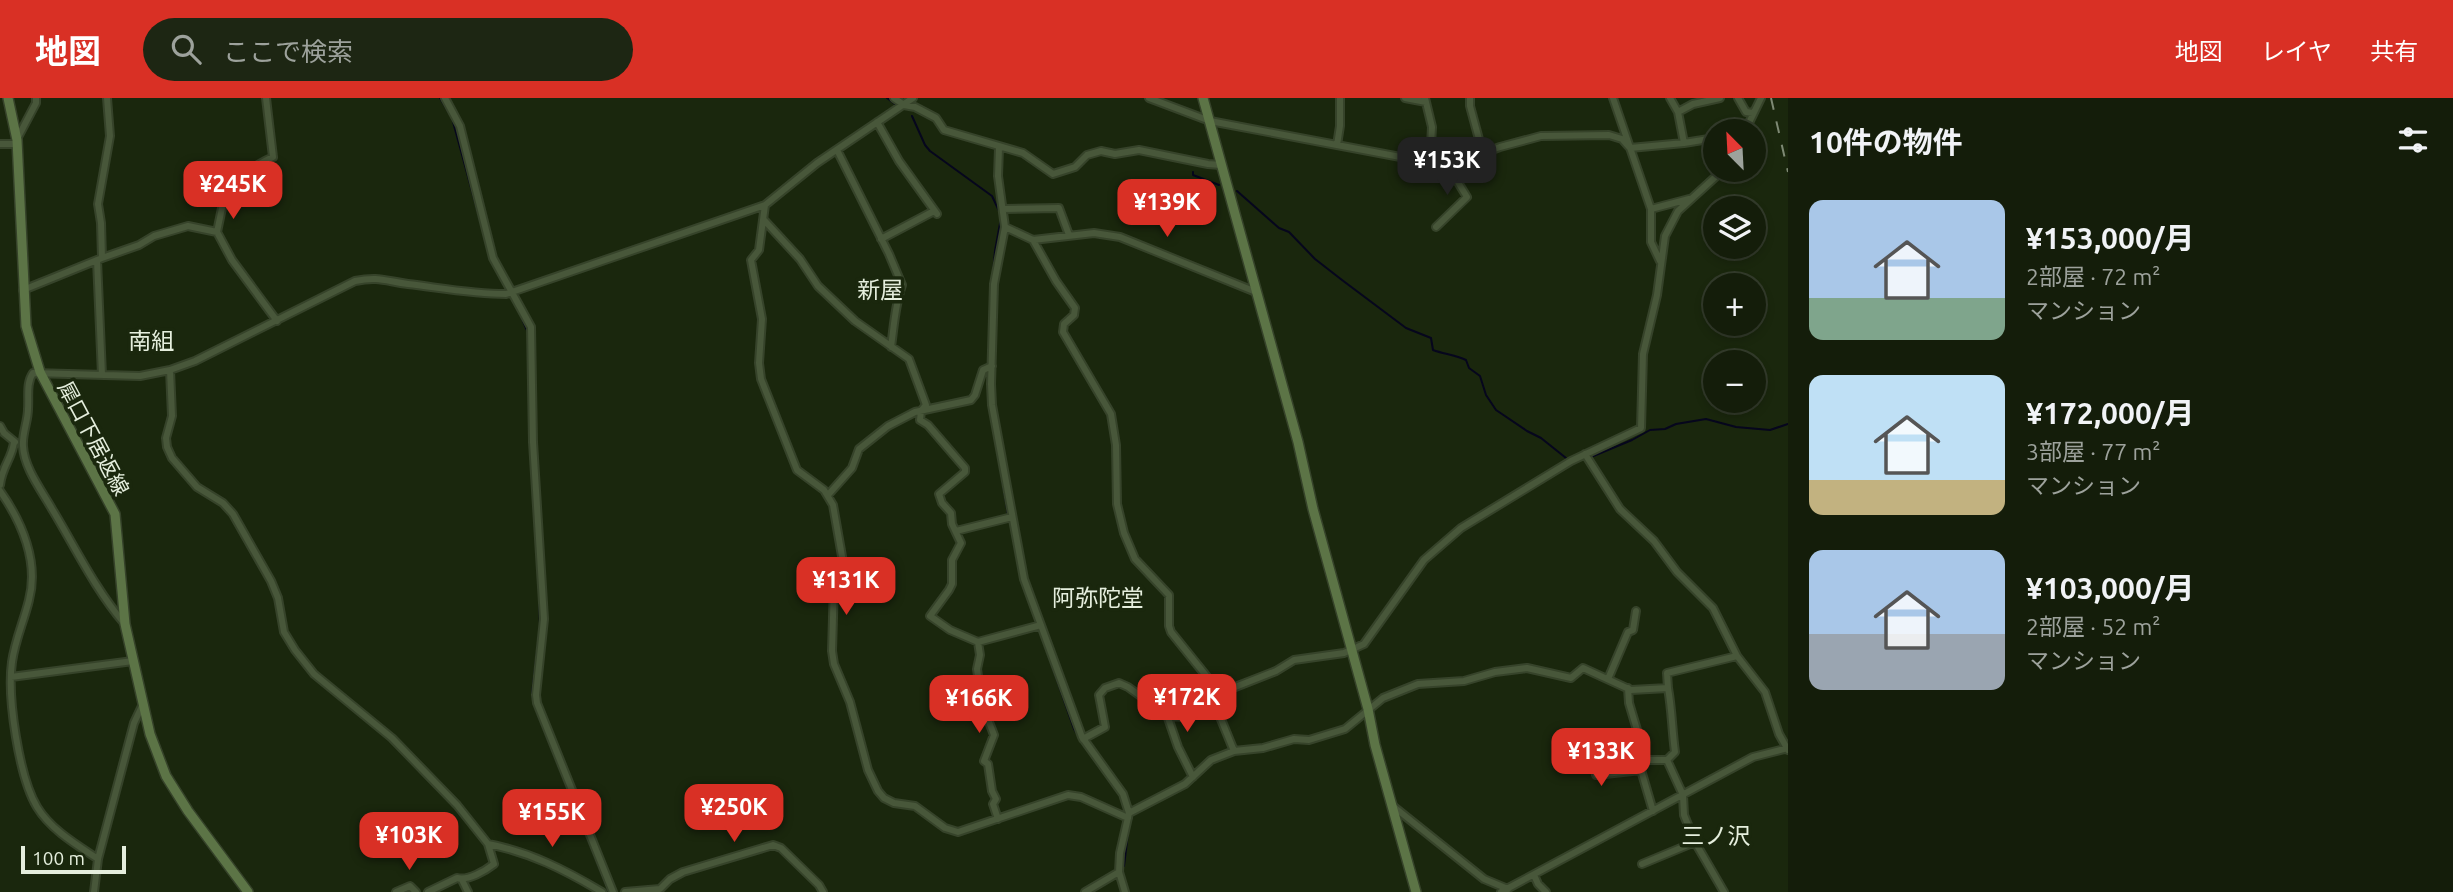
<!DOCTYPE html>
<html lang="ja">
<meta charset="utf-8">
<style>
:root{--surface:#141d0a;--page:#1d2613;--text:#f1f3f6;--muted:#9da29c;--line:#333b2b;--accent:#d93025}
body{margin:0;font-family:Ubuntu,"Noto Sans JP",sans-serif;background:var(--page);color:var(--text);height:100vh;display:flex;flex-direction:column;font-size:26px;white-space:nowrap}
*{box-sizing:border-box;margin:0}
p{font-size:23px;color:var(--muted)}
.icon{flex:none;width:38px;height:38px;fill:none;stroke:currentColor;stroke-width:2;stroke-linecap:round;stroke-linejoin:round}
.map{position:relative;flex:1;overflow:hidden}
.details{display:flex;flex-direction:column;background:var(--surface);width:665px}
.details>*{flex:none}
.needle{width:46px;rotate:336deg}
.tools{position:absolute;left:1703px;top:21px;display:grid;gap:14px}
.tools a{display:grid;place-items:center;width:63px;height:63px;border-radius:50%;background:var(--surface);box-shadow:0 4px 10px #0003,0 0 0 2px var(--line);font-size:35px}
.scale{position:absolute;left:21px;bottom:18px;width:105px;box-sizing:border-box;padding-left:7px;border:4px solid #e5eedd;border-top:0;font-size:19px;line-height:24px;white-space:nowrap;color:#e5eedd;-webkit-text-stroke:5px #1a270d;paint-order:stroke}
.price{position:absolute;translate:-50% -60px;padding:0 16px;border-radius:14px;background:var(--accent);color:#fff;font-size:23px;line-height:46px;filter:drop-shadow(0 2px 4px #0008)}
.price::after{content:'';position:absolute;left:50%;top:42px;width:21px;height:16px;margin-left:-10px;background:inherit;clip-path:polygon(0 0,100% 0,50% 100%)}
.price.selected{background:#222;color:#fff}
ul{padding:0;list-style:none}
li{display:flex;align-items:center;gap:21px;height:175px;padding:0 21px}
li span{display:grid;place-items:center;flex:none;width:196px;height:140px;border-radius:14px;color:#555}
li>.icon{margin-inline-start:auto}
span .icon{width:84px;height:84px;fill:#fffc;stroke-width:1}
li b{font-size:30px}
h2{display:flex;justify-content:space-between;align-items:center;height:84px;padding:0 21px;font-size:30px}
header{display:flex;align-items:center;gap:42px;box-sizing:border-box;height:98px;padding:0 35px;background:var(--accent);color:#fff}
header strong{font-size:33px}
nav{display:flex;gap:38px;margin-inline-start:auto;font-size:24px}
.search{width:490px;height:63px;background:var(--page);display:flex;align-items:center;gap:18px;box-sizing:border-box;padding:0 24px;border-radius:38px;color:var(--muted);font-size:26px}
main{display:flex;flex:1;min-height:0}
.map>svg:first-child{display:block}
.lines{fill:none;stroke-linecap:round;stroke-linejoin:round}
.stream{stroke:#06061d;stroke-width:2}
.street-casing{stroke:#36432a;stroke-width:10}
.secondary-casing{stroke:#36432a;stroke-width:12}
.street{stroke:#48573a;stroke-width:6}
.secondary{stroke:#5c7446;stroke-width:9}
.rail{stroke:#7e8974;stroke-width:2;stroke-dasharray:12 12;stroke-linecap:butt}
.labels{text-anchor:middle;dominant-baseline:central;stroke-width:7;stroke-linejoin:round;paint-order:stroke}
.street-label{font-size:21px;fill:#e5eedd;stroke:#1a270d}
.neighbourhood-label{font-size:23px;fill:#e5eedd;stroke:#1a270d}
</style>
<header>
<strong>地図</strong>
<div class="search"><svg class="icon" aria-label="search" viewBox="0 0 24 24"><circle cx="10" cy="10" r="6"/><path d="M15 15l6 6"/></svg>ここで検索</div>
<nav><a>地図</a><a>レイヤ</a><a>共有</a></nav>
</header>
<main>
<div class="map">
<svg width="1788" height="794" viewBox="0 0 1788 794">
<rect width="100%" height="100%" fill="#1a270d"/>
<g class="lines">
<path class="stream" d="M 440,0 L 452,20 L 487,148
M 887,0 L 895,6
M 912,18 L 925,47 L 930,53 L 992,98 L 1000,115
M 1193,74 L 1193,77 L 1219,87
M 1237,93 L 1279,130 L 1289,134 L 1315,161 L 1342,182 L 1406,230 L 1431,240 L 1433,252 C 1444,256 1455,257 1466,262 L 1469,270 L 1480,278 L 1486,297 L 1496,312 L 1527,333 L 1541,340 L 1566,360
M 510,198 L 518,211
M 990,208 L 995,153 L 1001,120
M 520,216 L 529,237
M 988,274 L 989,303
M 991,315 L 1008,417
M 1591,359 L 1632,342 L 1650,332 L 1665,331 L 1676,326 L 1706,321 L 1736,329 L 1770,332 L 1788,326
M 1010,423 L 1020,474
M 539,494 L 540,528 L 532,595 L 534,607 L 609,794
M 1044,545 L 1074,631 L 1080,641
M 1124,768 L 1129,727"/>
<defs>
<path id="street" d="M 445,0 L 460,28 L 493,160 L 531,229 L 533,344 L 544,521 L 536,597 L 537,605 L 613,794
M 894,0 L 904,7 L 915,9 L 936,20 L 944,32 L 1023,55 L 1053,76 L 1075,69 L 1087,57 L 1101,53 L 1115,56 L 1139,52 L 1208,66 L 1221,67
M 1149,0 L 1210,23 L 1448,68 L 1500,49 L 1541,38 L 1609,37 L 1622,41 L 1630,50 L 1684,45 L 1678,14 L 1693,6 L 1720,0
M 1405,0 L 1426,4
M 1425,0 L 1432,29 L 1430,65
M 1470,0 L 1470,8 L 1483,56
M 1613,0 L 1651,111 L 1689,101
M 1670,0 L 1678,14
M 1738,0 L 1746,14 L 1753,15
M 877,24 L 899,63 L 937,116
M 1745,33 L 1761,0
M 17,41 L 36,5 L 36,0
M 1684,45 L 1715,40
M 0,46 L 17,46
M 1337,47 L 1340,28 L 1340,0
M 999,50 L 998,78 L 1005,129 L 994,186 L 991,286 L 992,307 L 1024,481 L 1082,639 L 1123,696 L 1129,715 L 1120,755 L 1119,774 L 1125,794
M 837,52 L 889,156 L 902,187 C 895,207 894,228 891,249
M 765,107 L 759,152 L 751,162 L 762,221 L 759,265 L 761,281 L 797,372 L 824,392 L 833,407 L 843,464 L 834,486 L 832,553 L 834,566 L 850,604 L 868,672 L 878,693 L 884,700 L 894,705 L 915,708 L 945,730 L 958,734 L 1068,697 L 1081,699 L 1128,720
M 1003,111 L 1059,110 L 1069,137
M 1651,111 L 1651,144 L 1660,163
M 764,122 L 800,161 L 818,188 L 855,223 L 909,261 L 926,307 L 921,313 L 920,322 L 928,327 L 965,370 L 965,374 L 939,396 L 942,405 L 951,415 L 952,426 L 961,445 L 952,462 L 952,486 L 949,492 L 930,518 L 950,532 L 978,544 L 1041,527
M 1005,129 L 1033,142 L 1094,135 L 1120,139 L 1256,194
M 1436,129 L 1467,99 L 1448,68
M 217,134 L 232,162 L 277,223
M 881,141 L 934,113
M 1033,142 L 1056,183 L 1075,210 L 1074,217 L 1064,226 L 1063,234 L 1111,316 L 1116,347 L 1117,406 L 1124,435 L 1135,461 L 1169,497 L 1169,528 L 1171,534 L 1220,595
M 102,160 L 139,147 L 154,138 L 188,128 L 217,134 L 227,86 C 243,78 256,66 273,59 L 266,0
M 97,162 L 102,277
M 23,192 L 102,160 L 101,125 L 98,106 L 110,38 L 107,0
M 170,272 L 172,318 L 166,340 L 167,349 L 172,360 L 197,389 L 223,405 L 233,416 L 271,483 L 278,500 L 284,534 L 295,552 L 314,576 L 392,640 L 457,707 L 488,746 L 494,766 C 485,773 468,783 457,780 L 428,794
M 0,328 L 4,335 L 15,344
M 1585,356 L 1620,411 L 1654,443 L 1677,474 L 1713,510 L 1737,558 L 1765,594 L 1779,636 L 1788,652
M 0,387 C 2,368 12,361 14,344
M 0,393 C 22,424 39,464 29,502 C 24,523 15,542 12,564 C 7,599 19,679 37,709 C 51,732 77,747 98,761
M 828,397 L 852,370 L 859,351 L 888,328 L 915,314 L 971,302 L 975,297 L 983,272 L 992,268
M 956,433 L 1012,419
M 124,525 C 95,491 75,449 52,411 C 42,393 24,370 23,348 C 22,336 28,323 28,311 C 29,299 26,285 33,275 L 140,278 L 170,272 L 195,263 L 355,183 C 379,178 385,183 408,186 C 441,190 473,196 506,196 L 765,107 L 817,65 L 913,0
M 978,544 L 980,557 L 977,571 L 982,606 L 994,637 L 984,663 L 988,666 L 992,693 L 996,701 L 993,706 L 998,721
M 11,579 L 133,563
M 1608,581 L 1628,534 L 1633,532 L 1636,513
M 1628,590 L 1629,605 L 1646,662 L 1641,672 L 1653,713
M 1083,641 L 1105,629 L 1099,597 L 1105,590 L 1119,585 L 1128,589 L 1167,617
M 1234,653 L 1214,604 L 1218,601 L 1220,595 L 1276,573 L 1294,562 L 1344,555 L 1364,546 L 1424,462 L 1461,430 L 1571,363 L 1641,330 L 1643,256 L 1657,197 L 1665,138 L 1678,113 L 1723,72
M 1593,659 L 1596,677 L 1641,672
M 1646,662 L 1667,662 L 1675,654 C 1672,632 1672,612 1668,590
M 1667,662 L 1683,697 L 1684,717 L 1695,744 L 1724,794
M 1193,679 L 1178,649 L 1167,617 L 1182,619 L 1214,604
M 1394,709 L 1484,781 L 1508,791
M 1129,715 L 1185,686 L 1211,662 L 1234,653 L 1263,650 L 1294,641 L 1309,642 L 1345,631 L 1383,600 L 1418,586 L 1464,583 L 1495,574 L 1527,570 L 1571,580 L 1583,570 L 1631,592 L 1668,590 L 1667,575 L 1737,558
M 488,746 C 530,754 565,772 602,794
M 1642,766 L 1695,744
M 1534,777 L 1538,786 L 1546,794
M 462,782 L 468,794
M 94,794 L 98,761 L 134,625 L 143,606
M 396,794 L 410,788 L 416,794
M 625,794 L 660,791 L 670,781 L 683,774 L 773,747 L 781,750 L 819,787 L 823,794
M 1085,794 L 1119,774
M 1501,794 L 1753,659 L 1788,650"/>
<path id="secondary" d="M 8,0 L 17,42 L 26,228 L 40,274 L 115,416 L 125,526 L 150,636 L 166,678 L 188,713 L 248,794
M 1203,0 L 1298,344 L 1313,411 L 1368,611 L 1375,647 L 1416,794"/>
</defs>
<use href="#street" class="street-casing"/>
<use href="#secondary" class="secondary-casing"/>
<use href="#street" class="street"/>
<use href="#secondary" class="secondary"/>
<path class="rail" d="M 1771,0 L 1788,74"/>
</g>
<g class="labels">
<g class="street-label">
<text transform="translate(94 340) rotate(62)">犀口下居返線</text>
</g>
<g class="neighbourhood-label">
<text x="880" y="191">新屋</text>
<text x="151" y="242">南組</text>
<text x="1098" y="499">阿弥陀堂</text>
<text x="1716" y="737">三ノ沢</text>
</g>
</g>
</svg>
<div class="tools">
<a><svg class="needle" viewBox="-14 -14 28 28"><path d="M0-13l5 13h-10z" fill="#e53935"/><path d="M0 13l5-13h-10z" fill="#9da29c"/></svg></a>
<a><svg class="icon" aria-label="layers" viewBox="0 0 24 24"><path d="M12 4l9 5-9 5-9-5zM3 14l9 5 9-5"/></svg></a>
<a>+</a>
<a>−</a>
</div>
<div class="scale">100 m</div>
<b class="price selected" style="left:1447px;top:99px">¥153K</b>
<b class="price" style="left:233px;top:123px">¥245K</b>
<b class="price" style="left:1167px;top:141px">¥139K</b>
<b class="price" style="left:846px;top:519px">¥131K</b>
<b class="price" style="left:1187px;top:636px">¥172K</b>
<b class="price" style="left:979px;top:637px">¥166K</b>
<b class="price" style="left:1601px;top:690px">¥133K</b>
<b class="price" style="left:734px;top:746px">¥250K</b>
<b class="price" style="left:552px;top:751px">¥155K</b>
<b class="price" style="left:409px;top:774px">¥103K</b>
</div>
<section class="details">
<h2>10件の物件<svg class="icon" aria-label="filters" viewBox="0 0 24 24"><path d="M4 7h16M4 17h16"/><circle cx="9" cy="7" r="2"/><circle cx="15" cy="17" r="2"/></svg></h2>
<ul>
<li><span style="background:linear-gradient(#a9c7e8 70%,#7fa58c 0)"><svg class="icon" aria-label="home" viewBox="0 0 24 24"><path d="M3 11l9-7 9 7M6 9v11h12V9"/></svg></span><div><b>¥153,000/月</b><p>2部屋 · 72 m²</p><p>マンション</p></div></li>
<li><span style="background:linear-gradient(#bfe0f5 75%,#c2b280 0)"><svg class="icon" aria-label="home" viewBox="0 0 24 24"><path d="M3 11l9-7 9 7M6 9v11h12V9"/></svg></span><div><b>¥172,000/月</b><p>3部屋 · 77 m²</p><p>マンション</p></div></li>
<li><span style="background:linear-gradient(#a9c7e8 60%,#9aa5b1 0)"><svg class="icon" aria-label="home" viewBox="0 0 24 24"><path d="M3 11l9-7 9 7M6 9v11h12V9"/></svg></span><div><b>¥103,000/月</b><p>2部屋 · 52 m²</p><p>マンション</p></div></li>
</ul>
</section>
</main>
